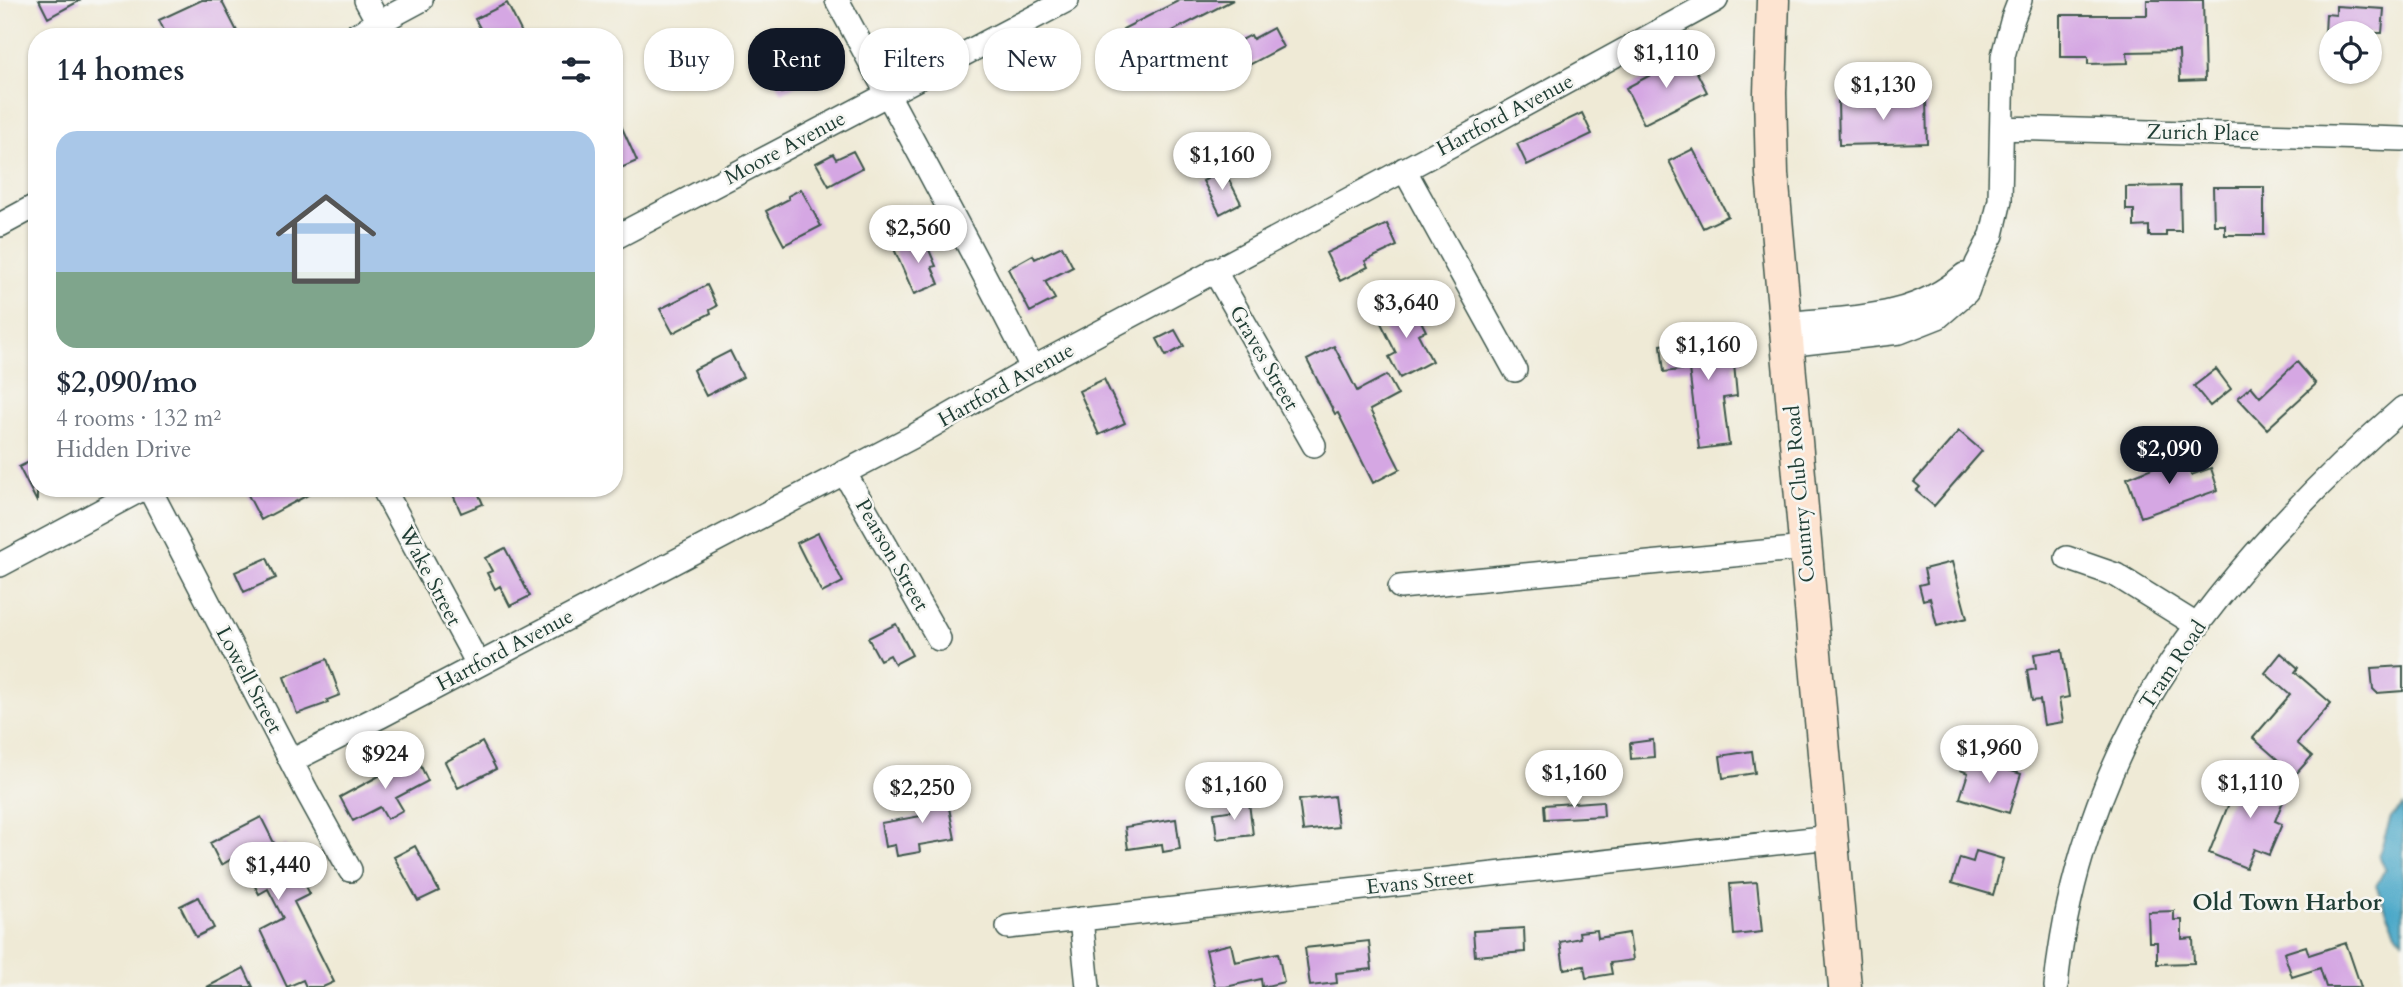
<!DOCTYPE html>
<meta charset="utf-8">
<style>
:root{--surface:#fff;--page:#f6f6f7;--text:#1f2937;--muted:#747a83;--line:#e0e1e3;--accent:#111827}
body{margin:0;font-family:Cardo,serif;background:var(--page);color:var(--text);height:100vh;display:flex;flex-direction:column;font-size:26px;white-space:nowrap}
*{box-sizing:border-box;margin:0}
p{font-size:23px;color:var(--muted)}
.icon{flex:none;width:38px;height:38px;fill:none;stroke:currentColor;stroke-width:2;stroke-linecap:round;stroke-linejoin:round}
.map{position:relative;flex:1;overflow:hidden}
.details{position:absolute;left:28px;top:28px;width:595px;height:469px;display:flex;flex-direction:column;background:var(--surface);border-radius:28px;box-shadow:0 2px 5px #0004}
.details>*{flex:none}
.banner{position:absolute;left:644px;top:28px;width:665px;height:63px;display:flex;gap:14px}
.tools{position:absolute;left:2319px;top:21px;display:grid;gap:14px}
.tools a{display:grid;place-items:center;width:63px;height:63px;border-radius:50%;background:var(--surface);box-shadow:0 2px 5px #0004;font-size:35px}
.price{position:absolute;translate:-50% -60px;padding:0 16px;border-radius:24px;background:#fff;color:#222;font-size:23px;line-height:46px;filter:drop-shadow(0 2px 4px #0008)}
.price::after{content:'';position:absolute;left:50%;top:42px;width:21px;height:16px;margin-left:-10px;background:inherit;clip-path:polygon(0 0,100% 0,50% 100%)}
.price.active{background:var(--accent);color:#fff}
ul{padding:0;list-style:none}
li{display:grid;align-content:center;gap:14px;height:371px;padding:0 28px}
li+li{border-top:2px solid var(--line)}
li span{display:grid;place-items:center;height:217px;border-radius:21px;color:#555}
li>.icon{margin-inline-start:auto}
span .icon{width:126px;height:126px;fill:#fffc;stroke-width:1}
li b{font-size:30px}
h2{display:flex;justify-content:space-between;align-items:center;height:84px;padding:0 28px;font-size:30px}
.tag{padding:0 24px;border-radius:28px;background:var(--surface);box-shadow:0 2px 5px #0004;font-size:24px;line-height:63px}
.tag.active{background:var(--accent);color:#fff}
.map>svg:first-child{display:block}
.water{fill:#49a7c8;stroke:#34727e;stroke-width:2}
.building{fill:#d5a7e3}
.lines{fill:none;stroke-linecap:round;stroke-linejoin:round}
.street-casing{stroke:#3e574c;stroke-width:26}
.secondary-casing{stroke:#3e574c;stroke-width:35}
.street{stroke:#fff;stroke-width:23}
.secondary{stroke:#fde4d1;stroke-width:32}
.labels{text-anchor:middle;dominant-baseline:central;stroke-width:5;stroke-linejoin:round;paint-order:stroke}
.street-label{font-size:21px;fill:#1f3d34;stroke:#f6f6f2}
.neighbourhood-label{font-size:23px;font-weight:bold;fill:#1f3d34;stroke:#f6f6f2}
</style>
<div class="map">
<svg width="2403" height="987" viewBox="0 0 2403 987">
<rect width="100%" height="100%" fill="#f6f6f2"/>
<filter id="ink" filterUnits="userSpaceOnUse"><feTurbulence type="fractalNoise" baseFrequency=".0143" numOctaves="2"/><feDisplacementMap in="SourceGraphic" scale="14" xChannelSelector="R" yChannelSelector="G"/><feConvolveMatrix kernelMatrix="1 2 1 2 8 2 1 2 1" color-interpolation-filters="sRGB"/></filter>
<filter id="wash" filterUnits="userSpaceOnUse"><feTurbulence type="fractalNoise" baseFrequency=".00686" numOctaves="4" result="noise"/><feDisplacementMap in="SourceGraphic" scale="28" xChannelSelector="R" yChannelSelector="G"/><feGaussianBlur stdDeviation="1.57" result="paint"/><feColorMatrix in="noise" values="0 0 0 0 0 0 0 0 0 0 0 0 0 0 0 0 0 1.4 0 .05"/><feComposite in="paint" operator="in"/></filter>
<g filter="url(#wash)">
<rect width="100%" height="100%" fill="#efead6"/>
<path class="water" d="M 2403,806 L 2403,940 L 2397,935 L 2376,886 L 2385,869 L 2379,855 L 2391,817 Z"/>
<g id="blocks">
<path class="building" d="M 39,0 L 81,0 L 48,18 Z
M 202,0 L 221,0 L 240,37 L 167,37 L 159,20 Z
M 1180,0 L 1233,0 L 1134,51 L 1123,29 Z
M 2147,0 L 2203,0 L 2205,80 L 2180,81 L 2179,51 L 2127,52 L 2128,63 L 2088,64 L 2088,57 L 2060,57 L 2060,15 L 2147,15 Z
M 507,3 L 524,37 L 485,37 L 475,19 Z
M 2336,6 L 2384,9 L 2382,33 L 2325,33 L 2326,14 L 2336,15 Z
M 1273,28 L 1283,47 L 1238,71 L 1226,48 L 1251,35 L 1253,39 Z
M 1688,55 L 1707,92 L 1644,124 L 1626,88 Z
M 795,58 L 807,79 L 782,93 L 770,71 Z
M 1926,98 L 1927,143 L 1839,145 L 1838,101 Z
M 614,110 L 637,161 L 614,171 Z
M 1582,113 L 1592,134 L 1527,165 L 1517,144 Z
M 1693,149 L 1728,216 L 1703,228 L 1669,161 Z
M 853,151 L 862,168 L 829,186 L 816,163 L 833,154 L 836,159 Z
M 1224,170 L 1241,203 L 1220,214 L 1203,181 Z
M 2180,186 L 2181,231 L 2166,231 L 2166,236 L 2149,236 L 2149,226 L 2134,227 L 2134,210 L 2126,210 L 2126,187 Z
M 2213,187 L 2264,187 L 2264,235 L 2225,235 L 2225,225 L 2214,225 Z
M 801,189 L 821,226 L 784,245 L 766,211 L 789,199 L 788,196 Z
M 1387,224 L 1397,246 L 1365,261 L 1368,267 L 1340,281 L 1326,253 Z
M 923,236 L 936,266 L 932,267 L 939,284 L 914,294 L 894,249 Z
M 1062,246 L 1073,267 L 1045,281 L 1055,299 L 1030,312 L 1008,269 L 1033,255 L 1035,259 Z
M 707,285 L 717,306 L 710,310 L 711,313 L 673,333 L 660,309 Z
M 1411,302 L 1426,331 L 1418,334 L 1432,361 L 1400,378 L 1389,357 L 1396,353 L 1379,319 Z
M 1175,330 L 1184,346 L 1166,356 L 1157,339 Z
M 1739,336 L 1742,363 L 1734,364 L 1737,396 L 1723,398 L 1729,445 L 1699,449 L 1689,369 L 1664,372 L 1661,345 Z
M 1334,346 L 1357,391 L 1387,375 L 1398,395 L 1370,410 L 1400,469 L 1373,483 L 1338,413 L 1335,414 L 1307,360 Z
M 730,351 L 743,377 L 706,396 L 693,370 Z
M 2297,362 L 2316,384 L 2267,429 L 2238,398 L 2251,386 L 2260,397 Z
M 2216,369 L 2231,389 L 2210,406 L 2194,386 Z
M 1104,379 L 1125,423 L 1099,435 L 1079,391 Z
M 1959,431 L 1982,451 L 1934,506 L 1916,491 L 1920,487 L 1914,482 Z
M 2184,455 L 2191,475 L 2211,468 L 2218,490 L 2141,517 L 2127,478 Z
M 37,458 L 37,502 L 19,467 Z
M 261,488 L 321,488 L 261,520 L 248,495 Z
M 450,488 L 476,488 L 483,504 L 461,513 Z
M 818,533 L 843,582 L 822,593 L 797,543 Z
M 505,548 L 530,596 L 510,606 L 500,586 L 495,589 L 487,573 L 492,571 L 485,558 Z
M 267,558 L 276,578 L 244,592 L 235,572 Z
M 1952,562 L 1967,618 L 1937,626 L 1930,598 L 1923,600 L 1919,585 L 1927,583 L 1924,569 Z
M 896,624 L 912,655 L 895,664 L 890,655 L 880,660 L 868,638 Z
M 2062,650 L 2069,697 L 2059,699 L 2063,722 L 2044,725 L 2040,700 L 2032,701 L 2027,670 L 2036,668 L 2034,654 Z
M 2281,653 L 2298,668 L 2295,672 L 2331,703 L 2297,743 L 2312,756 L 2295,775 L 2253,738 L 2290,695 L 2265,673 Z
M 327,659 L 340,695 L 327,700 L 328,703 L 297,714 L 284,677 Z
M 2403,666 L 2403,691 L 2377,693 L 2373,689 L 2371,668 Z
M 1653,740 L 1654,757 L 1631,759 L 1630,743 Z
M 482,742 L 496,769 L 458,788 L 445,762 Z
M 1752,751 L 1755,773 L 1723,778 L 1720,756 Z
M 416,756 L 428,781 L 396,798 L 403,810 L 387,819 L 380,807 L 353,821 L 340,797 Z
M 1964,756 L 2021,774 L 2009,813 L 1960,798 L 1968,773 L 1960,770 Z
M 2242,771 L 2288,789 L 2275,821 L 2282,824 L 2269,855 L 2254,849 L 2246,868 L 2209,853 Z
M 945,787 L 955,839 L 919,845 L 920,852 L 897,856 L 895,845 L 885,847 L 881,823 L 921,816 L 917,792 Z
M 1334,796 L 1338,827 L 1303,831 L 1299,800 Z
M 1603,801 L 1604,816 L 1545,819 L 1544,805 Z
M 1249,803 L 1253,835 L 1217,839 L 1214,813 L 1235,810 L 1235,804 Z
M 261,817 L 277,849 L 285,845 L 310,894 L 294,902 L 334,982 L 323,987 L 306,987 L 303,980 L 287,987 L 260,930 L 283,918 L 268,889 L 259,894 L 239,855 L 221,865 L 210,843 Z
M 1176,819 L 1180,849 L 1163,852 L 1162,844 L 1128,849 L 1125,827 Z
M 415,846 L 439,891 L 418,901 L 394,857 Z
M 1976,851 L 2003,859 L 1993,895 L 1952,883 L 1960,858 L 1973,862 Z
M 1757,882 L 1762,932 L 1734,935 L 1730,884 Z
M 198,897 L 214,928 L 196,937 L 180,906 Z
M 2174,911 L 2174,920 L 2182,920 L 2182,939 L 2193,938 L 2194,963 L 2157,964 L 2157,942 L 2149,942 L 2148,912 Z
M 1524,928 L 1525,952 L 1475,956 L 1473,931 Z
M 1597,930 L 1598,938 L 1629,933 L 1633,960 L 1610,963 L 1612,974 L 1586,978 L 1584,966 L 1564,969 L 1560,942 L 1580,938 L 1579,932 Z
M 1369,941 L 1372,969 L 1336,973 L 1337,983 L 1310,986 L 1305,948 Z
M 2346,943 L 2361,987 L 2326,987 L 2320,968 L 2292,977 L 2284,953 L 2306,946 L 2309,955 Z
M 1231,944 L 1235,962 L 1278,953 L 1284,982 L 1262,987 L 1261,979 L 1226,987 L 1215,987 L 1206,950 Z
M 244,968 L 253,987 L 207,987 Z"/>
</g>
</g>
<g filter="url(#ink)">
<use href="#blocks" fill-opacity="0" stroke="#3e574c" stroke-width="2"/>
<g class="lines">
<defs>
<path id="street" d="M 366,0 L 386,37
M 837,0 C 903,123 970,245 1033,369
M 352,37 L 421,0
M 2002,128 L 2403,139
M 1404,169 L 1515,370
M 0,225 L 37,205
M 614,238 L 1067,0
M 1214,270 L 1314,445
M 1784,324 C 1850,317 1912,321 1964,275
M 1786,345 L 1900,332 L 1938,317 L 1967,292 L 1977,264 L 1992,235 L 2000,200 L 2003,56 L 2013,18 L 2020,0
M 844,472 L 939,639
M 149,488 L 306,790 L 350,870
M 383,488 L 478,664
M 2067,558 L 2116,575 L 2198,626
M 0,565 L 144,488
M 1400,587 L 1805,548
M 291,761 L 381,716 L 914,436 L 1022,374 L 1451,145 L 1716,0
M 1081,919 L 1088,987
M 1008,927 L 1831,837
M 2056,987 C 2064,897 2093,803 2135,723 C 2196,607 2305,493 2403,408"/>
<path id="secondary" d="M 1773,0 L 1770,93 L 1772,174 L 1845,987"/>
</defs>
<use href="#street" class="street-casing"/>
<use href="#secondary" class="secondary-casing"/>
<use href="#street" class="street"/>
<use href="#secondary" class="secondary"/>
</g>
</g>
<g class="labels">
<g class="street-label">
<text transform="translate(1505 115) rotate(-28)">Hartford Avenue</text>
<text transform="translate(2203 133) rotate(1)">Zurich Place</text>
<text transform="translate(785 148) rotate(-28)">Moore Avenue</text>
<text transform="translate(1264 358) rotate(60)">Graves Street</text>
<text transform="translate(1006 385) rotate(-29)">Hartford Avenue</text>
<text transform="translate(1800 494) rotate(-95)">Country Club Road</text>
<text transform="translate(892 555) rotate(60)">Pearson Street</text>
<text transform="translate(430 576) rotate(62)">Wake Street</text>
<text transform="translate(505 650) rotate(-28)">Hartford Avenue</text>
<text transform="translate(2173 665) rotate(-56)">Tram Road</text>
<text transform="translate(249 680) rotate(62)">Lowell Street</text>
<text transform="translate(1420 882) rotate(-6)">Evans Street</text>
</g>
<g class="neighbourhood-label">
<text x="2287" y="902">Old Town Harbor</text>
</g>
</g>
</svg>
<div class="tools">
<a><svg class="icon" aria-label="locate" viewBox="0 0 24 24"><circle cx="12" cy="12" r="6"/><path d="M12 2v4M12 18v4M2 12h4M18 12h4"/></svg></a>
</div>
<b class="price" style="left:1666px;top:90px">$1,110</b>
<b class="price" style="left:1883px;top:122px">$1,130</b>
<b class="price" style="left:1222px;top:192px">$1,160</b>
<b class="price" style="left:918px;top:265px">$2,560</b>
<b class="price" style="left:1406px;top:340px">$3,640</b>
<b class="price" style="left:1708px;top:382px">$1,160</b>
<b class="price active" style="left:2169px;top:486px">$2,090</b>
<b class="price" style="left:1989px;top:785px">$1,960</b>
<b class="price" style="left:385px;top:791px">$924</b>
<b class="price" style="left:1574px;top:810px">$1,160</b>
<b class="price" style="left:2250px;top:820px">$1,110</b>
<b class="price" style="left:1234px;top:822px">$1,160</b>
<b class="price" style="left:922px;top:825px">$2,250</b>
<b class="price" style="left:278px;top:902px">$1,440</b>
<div class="banner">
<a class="tag">Buy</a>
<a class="tag active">Rent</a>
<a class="tag">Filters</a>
<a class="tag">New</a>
<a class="tag">Apartment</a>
</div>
<section class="details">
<h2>14 homes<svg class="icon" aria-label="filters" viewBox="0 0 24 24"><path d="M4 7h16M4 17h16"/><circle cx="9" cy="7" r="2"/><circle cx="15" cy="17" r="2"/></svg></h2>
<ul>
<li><span style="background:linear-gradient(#a9c7e8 65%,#7fa58c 0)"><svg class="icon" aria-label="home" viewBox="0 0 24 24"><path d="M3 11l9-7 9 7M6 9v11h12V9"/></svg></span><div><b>$2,090/mo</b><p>4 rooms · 132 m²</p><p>Hidden Drive</p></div></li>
</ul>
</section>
</div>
